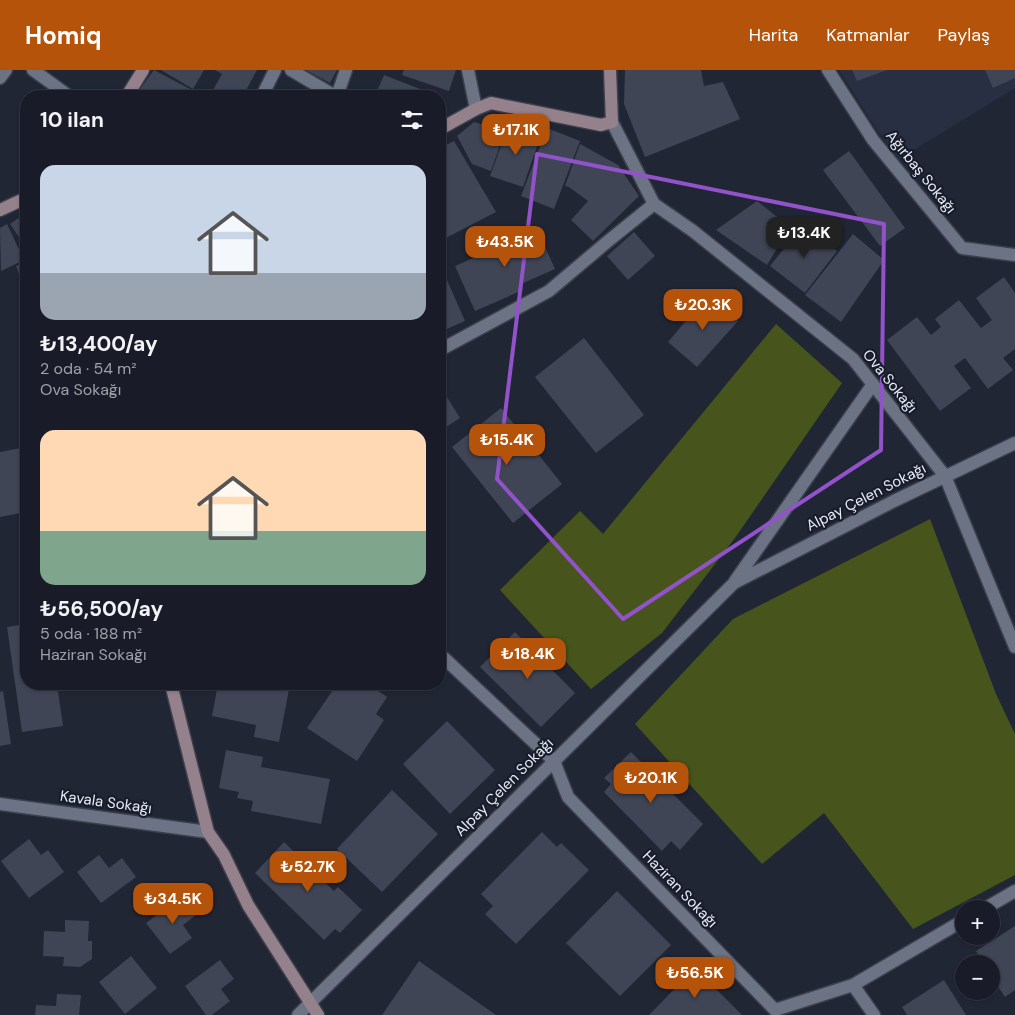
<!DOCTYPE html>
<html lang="tr">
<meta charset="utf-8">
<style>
:root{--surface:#191c28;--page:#262934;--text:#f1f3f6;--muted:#9fa1a8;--line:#373a45;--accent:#b45309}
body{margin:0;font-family:"DM Sans",sans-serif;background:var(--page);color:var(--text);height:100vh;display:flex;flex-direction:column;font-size:19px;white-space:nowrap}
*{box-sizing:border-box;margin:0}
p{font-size:16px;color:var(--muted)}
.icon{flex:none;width:28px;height:28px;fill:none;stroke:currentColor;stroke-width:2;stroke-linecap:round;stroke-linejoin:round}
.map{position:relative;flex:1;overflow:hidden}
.panel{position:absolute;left:20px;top:20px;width:426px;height:600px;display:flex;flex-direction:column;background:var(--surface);border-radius:20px;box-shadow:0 1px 4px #0004,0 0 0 1px var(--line)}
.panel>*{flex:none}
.controls{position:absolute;left:955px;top:830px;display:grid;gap:10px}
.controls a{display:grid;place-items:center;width:45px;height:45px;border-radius:50%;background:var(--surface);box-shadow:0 1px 4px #0004,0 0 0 1px var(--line);font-size:25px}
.price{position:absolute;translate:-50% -42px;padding:0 11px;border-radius:10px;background:var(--accent);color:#fff;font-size:16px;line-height:32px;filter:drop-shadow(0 1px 2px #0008)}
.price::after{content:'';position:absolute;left:50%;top:30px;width:15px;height:11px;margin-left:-8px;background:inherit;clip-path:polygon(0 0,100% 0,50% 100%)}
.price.on{background:#222;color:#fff}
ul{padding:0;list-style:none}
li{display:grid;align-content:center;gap:10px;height:265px;padding:0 20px}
li span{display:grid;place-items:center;height:155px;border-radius:15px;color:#555}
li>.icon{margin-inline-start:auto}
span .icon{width:90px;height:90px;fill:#fffc;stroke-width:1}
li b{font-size:21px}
h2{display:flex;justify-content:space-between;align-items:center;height:60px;padding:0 20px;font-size:21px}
header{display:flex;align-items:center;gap:30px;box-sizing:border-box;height:70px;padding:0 25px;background:var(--accent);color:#fff}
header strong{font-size:24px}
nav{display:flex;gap:28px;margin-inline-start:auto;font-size:18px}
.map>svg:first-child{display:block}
.built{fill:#282f43}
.green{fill:#47551d}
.building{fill:#3f4555}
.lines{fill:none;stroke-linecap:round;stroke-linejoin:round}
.street-casing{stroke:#3c404c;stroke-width:15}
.secondary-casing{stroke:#3c404c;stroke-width:15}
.street{stroke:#6c7384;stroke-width:12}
.secondary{stroke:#95818b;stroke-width:12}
.marked{fill:none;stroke:#9152ca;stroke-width:4;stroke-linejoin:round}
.labels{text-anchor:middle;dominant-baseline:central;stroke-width:4.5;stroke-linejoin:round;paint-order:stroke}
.street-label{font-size:15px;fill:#e8ecf6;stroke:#181d2b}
</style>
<header>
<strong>Homiq</strong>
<nav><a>Harita</a><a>Katmanlar</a><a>Paylaş</a></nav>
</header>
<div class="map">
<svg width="1015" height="945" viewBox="0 0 1015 945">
<rect width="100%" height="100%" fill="#212635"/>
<path class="built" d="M 839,0 L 1015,0 L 1015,18 L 899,89 L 875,57 Z"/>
<path class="green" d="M 776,254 L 842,313 L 735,468 L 662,563 L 591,619 L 500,520 L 580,441 L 603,464 Z
M 930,449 L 996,624 L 1015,664 L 1015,805 L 913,859 L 824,743 L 762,794 L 635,654 L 733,549 Z"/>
<path class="building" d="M 154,0 L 190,19 L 186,26 L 135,26 Z
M 161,0 L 204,0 L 193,19 Z
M 215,0 L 257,0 L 243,26 L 224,26 L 213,20 L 222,4 Z
M 306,0 L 337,0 L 330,13 Z
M 404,0 L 456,0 L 449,21 L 402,5 Z
M 625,0 L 701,0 L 704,16 L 723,12 L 740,49 L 645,87 L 624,34 Z
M 852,0 L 887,0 L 857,11 Z
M 985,0 L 1015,0 L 1015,8 L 993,18 Z
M 384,5 L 420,19 L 418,26 L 375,26 Z
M 474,52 L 505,61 L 491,101 L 472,94 L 457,66 Z
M 509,54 L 541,65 L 523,117 L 490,106 Z
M 547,58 L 580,71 L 554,139 L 521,126 Z
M 454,71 L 496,142 L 440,171 L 440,78 Z
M 580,74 L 618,95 L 639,126 L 593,171 L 571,150 L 588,131 L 569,117 L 565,116 Z
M 849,81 L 905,158 L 880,176 L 823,100 Z
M 757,131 L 785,153 L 782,170 L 767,195 L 716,160 Z
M 26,143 L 26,177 L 10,154 Z
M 7,154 L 24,190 L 1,201 L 0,158 Z
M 803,155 L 837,181 L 805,223 L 770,196 Z
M 521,156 L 524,162 L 531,159 L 537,170 L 541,168 L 555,199 L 521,214 L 523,220 L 475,241 L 455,196 L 503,175 L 499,166 Z
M 634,162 L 655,186 L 628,210 L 607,186 Z
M 853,164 L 884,190 L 841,252 L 805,225 Z
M 26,192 L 26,224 L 16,196 Z
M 1004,207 L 1015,223 L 1015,279 L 1003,288 L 1013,300 L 988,319 L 965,288 L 954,296 L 971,318 L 940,341 L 887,270 L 917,247 L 931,265 L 941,257 L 935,249 L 959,230 L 981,258 L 992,250 L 976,228 Z
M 447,210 L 465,251 L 440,262 L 440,213 Z
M 708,225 L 738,251 L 697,297 L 668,272 Z
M 584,268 L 644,345 L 596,383 L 535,307 Z
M 440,316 L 460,348 L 440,361 Z
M 501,338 L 562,414 L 513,453 L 452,377 Z
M 26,377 L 26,442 L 0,447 L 0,382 Z
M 26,554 L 26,614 L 57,614 L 63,656 L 22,662 L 7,557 Z
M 515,562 L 575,623 L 541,657 L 480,597 Z
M 218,614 L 260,614 L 268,615 L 268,614 L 290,614 L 279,672 L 254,667 L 256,655 L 212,646 Z
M 337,614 L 368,614 L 387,627 L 376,644 L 384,650 L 357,691 L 307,658 Z
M 3,621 L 11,674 L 0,676 L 0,622 Z
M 447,651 L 495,700 L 450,744 L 403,694 Z
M 226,680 L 263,687 L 261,697 L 330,709 L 321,754 L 251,741 L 253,731 L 237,728 L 239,722 L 219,718 Z
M 631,682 L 703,754 L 680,780 L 671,771 L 662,781 L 604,722 L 611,714 L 604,708 Z
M 392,720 L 438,764 L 382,822 L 337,779 Z
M 542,762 L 557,777 L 561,773 L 589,800 L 516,874 L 485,844 L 493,836 L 481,824 Z
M 29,769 L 41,785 L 48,780 L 64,802 L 29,828 L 1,791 Z
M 284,772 L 334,821 L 338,817 L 362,840 L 340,863 L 335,859 L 324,870 L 255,803 Z
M 99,785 L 109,798 L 122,788 L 136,807 L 101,833 L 77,802 Z
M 617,821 L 671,875 L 620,926 L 566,873 Z
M 182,826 L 196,845 L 183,855 L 192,868 L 170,884 L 146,853 Z
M 65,850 L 89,851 L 88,871 L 92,871 L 92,889 L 80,897 L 63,896 L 64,887 L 43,886 L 44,861 L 65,862 Z
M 1015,856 L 1015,920 L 1005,927 L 991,906 L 991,894 L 984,894 L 976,881 Z
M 131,886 L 157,918 L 125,944 L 99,912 Z
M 220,890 L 234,909 L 221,919 L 230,931 L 212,945 L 206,945 L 185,916 Z
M 419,891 L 496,945 L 382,945 Z
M 695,898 L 742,945 L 649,945 Z
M 944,910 L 966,945 L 907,945 L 902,937 Z
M 57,924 L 81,925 L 79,945 L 35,945 L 36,935 L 56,936 Z"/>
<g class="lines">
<defs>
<path id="street" d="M 33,0 L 69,26
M 291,0 L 335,26
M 468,0 L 476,39
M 828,0 L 873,70 L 962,178 L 1015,185
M 0,8 L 6,0
M 262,26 L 275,0
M 337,26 L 346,0
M 612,52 L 654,134 L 693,161 L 853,289 L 945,406 L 1015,577
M 440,280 L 549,221 L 607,172 L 654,134
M 735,511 L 873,314
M 444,588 L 554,691 L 568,727 L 775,940 L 853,915 L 964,850
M 0,734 L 208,762
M 984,839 L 1015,821
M 853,915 L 874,945
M 298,945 L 734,513 L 894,431 L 1015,373"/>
<path id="secondary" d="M 127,26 L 143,0
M 440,59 L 476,39 L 491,33 L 601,55 L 612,52 L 610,0
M 0,140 L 26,128
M 171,614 L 208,762 L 224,785 L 248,835 L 318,945"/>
</defs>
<use href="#street" class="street-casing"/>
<use href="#secondary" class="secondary-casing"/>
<use href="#street" class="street"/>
<use href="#secondary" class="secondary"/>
</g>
<path class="marked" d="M 537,84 L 884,154 L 881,380 L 623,549 L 497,409 Z"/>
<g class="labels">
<g class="street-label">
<text transform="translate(921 102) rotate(51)">Ağırbaş Sokağı</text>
<text transform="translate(890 311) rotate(51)">Ova Sokağı</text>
<text transform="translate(866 427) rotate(-27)">Alpay Çelen Sokağı</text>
<text transform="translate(504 717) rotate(-45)">Alpay Çelen Sokağı</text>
<text transform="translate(106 732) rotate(8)">Kavala Sokağı</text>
<text transform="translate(680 819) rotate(46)">Haziran Sokağı</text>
</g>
</g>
</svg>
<div class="controls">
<a>+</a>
<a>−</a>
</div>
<b class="price" style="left:516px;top:86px">₺17.1K</b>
<b class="price on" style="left:804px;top:189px">₺13.4K</b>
<b class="price" style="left:505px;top:198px">₺43.5K</b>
<b class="price" style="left:703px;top:261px">₺20.3K</b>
<b class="price" style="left:507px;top:396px">₺15.4K</b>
<b class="price" style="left:528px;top:610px">₺18.4K</b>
<b class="price" style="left:651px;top:734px">₺20.1K</b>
<b class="price" style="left:308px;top:823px">₺52.7K</b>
<b class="price" style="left:173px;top:855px">₺34.5K</b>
<b class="price" style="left:695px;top:929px">₺56.5K</b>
<section class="panel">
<h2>10 ilan<svg class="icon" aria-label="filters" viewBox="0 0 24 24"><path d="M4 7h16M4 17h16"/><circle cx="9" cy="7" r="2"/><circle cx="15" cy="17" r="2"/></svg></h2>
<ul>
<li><span style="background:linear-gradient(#c9d6e8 70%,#9aa5b1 0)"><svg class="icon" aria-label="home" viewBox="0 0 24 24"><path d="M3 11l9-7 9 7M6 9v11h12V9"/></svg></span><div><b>₺13,400/ay</b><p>2 oda · 54 m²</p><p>Ova Sokağı</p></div></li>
<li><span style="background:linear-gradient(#ffd9b3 65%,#7fa58c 0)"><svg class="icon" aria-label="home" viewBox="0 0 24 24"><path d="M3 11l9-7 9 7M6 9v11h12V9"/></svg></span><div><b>₺56,500/ay</b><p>5 oda · 188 m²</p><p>Haziran Sokağı</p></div></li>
</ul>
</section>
</div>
